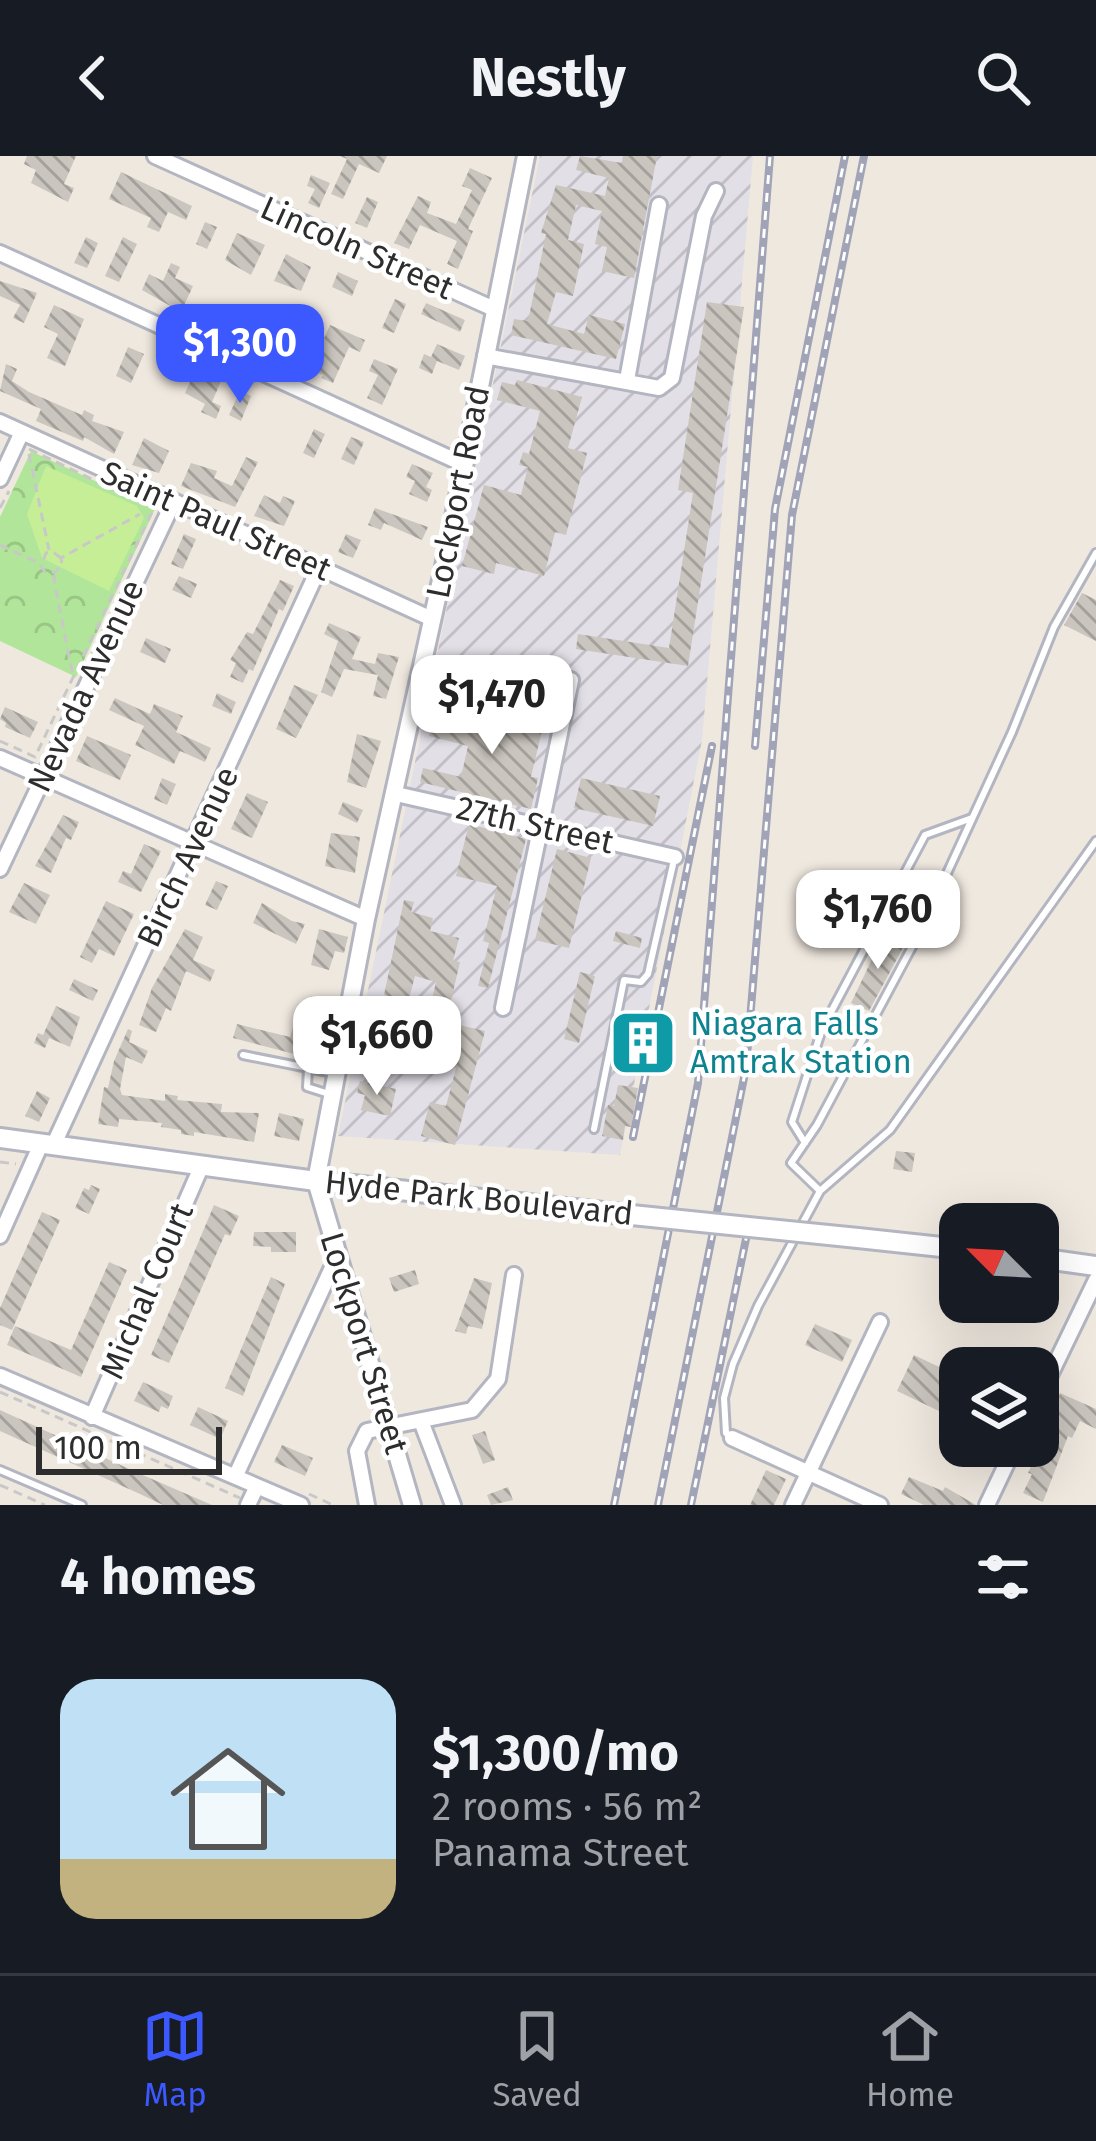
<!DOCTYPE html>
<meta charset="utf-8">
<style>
:root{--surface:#171b24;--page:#20242c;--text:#f1f3f6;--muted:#9ea1a6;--line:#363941;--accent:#3c58ff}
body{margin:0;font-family:"Fira Sans",sans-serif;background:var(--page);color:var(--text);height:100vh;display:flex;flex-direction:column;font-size:45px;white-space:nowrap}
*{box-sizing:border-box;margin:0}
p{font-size:39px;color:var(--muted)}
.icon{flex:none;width:66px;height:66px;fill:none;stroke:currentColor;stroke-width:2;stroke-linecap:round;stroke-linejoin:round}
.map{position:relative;height:1349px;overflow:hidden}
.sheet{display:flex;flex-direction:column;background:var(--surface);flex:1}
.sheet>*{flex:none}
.needle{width:78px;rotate:294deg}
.buttons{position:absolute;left:939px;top:1047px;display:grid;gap:24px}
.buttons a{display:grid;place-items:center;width:120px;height:120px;border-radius:24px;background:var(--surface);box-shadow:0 12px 48px #0002;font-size:60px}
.scale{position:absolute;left:36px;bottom:30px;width:186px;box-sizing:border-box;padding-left:12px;border:6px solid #2d2d2d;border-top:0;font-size:33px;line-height:42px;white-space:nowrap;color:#2d2d2d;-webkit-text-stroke:9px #fff;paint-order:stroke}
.price{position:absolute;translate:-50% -102px;padding:0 27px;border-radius:24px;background:#fff;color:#222;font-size:39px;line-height:78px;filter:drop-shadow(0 3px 6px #0008)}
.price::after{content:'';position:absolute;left:50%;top:72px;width:36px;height:27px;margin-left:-18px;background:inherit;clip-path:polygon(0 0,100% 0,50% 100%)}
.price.active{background:var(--accent);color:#fff}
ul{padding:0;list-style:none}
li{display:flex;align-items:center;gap:36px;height:300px;padding:0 60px}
li span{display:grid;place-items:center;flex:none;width:336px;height:240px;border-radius:36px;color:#555}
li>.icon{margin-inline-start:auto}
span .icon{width:144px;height:144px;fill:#fffc;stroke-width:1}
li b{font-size:51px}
h2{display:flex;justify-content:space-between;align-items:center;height:144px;padding:0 60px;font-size:51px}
header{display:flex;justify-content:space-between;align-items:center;height:156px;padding:0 60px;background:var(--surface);font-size:54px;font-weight:700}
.tab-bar{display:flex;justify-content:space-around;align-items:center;height:168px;border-top:3px solid var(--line);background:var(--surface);font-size:33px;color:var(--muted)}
.tab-bar a{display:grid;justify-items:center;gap:6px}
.tab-bar .active{color:var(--accent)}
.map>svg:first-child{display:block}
.industrial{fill:url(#industrial-furrows)}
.park{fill:url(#park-crowns)}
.pitch{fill:#c5ee96}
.building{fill:url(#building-back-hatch)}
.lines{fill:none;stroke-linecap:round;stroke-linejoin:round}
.service-casing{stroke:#b3b5c1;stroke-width:12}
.minor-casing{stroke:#b3b5c1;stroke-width:20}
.tertiary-casing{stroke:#b3b5c1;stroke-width:22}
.secondary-casing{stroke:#b3b5c1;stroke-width:24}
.path{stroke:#c8c8c8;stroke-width:3;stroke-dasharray:9 6;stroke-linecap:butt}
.service{stroke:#fff;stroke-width:6}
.minor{stroke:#fff;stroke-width:14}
.tertiary{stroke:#fff;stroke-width:16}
.secondary{stroke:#fff;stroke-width:18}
.rail-casing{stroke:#a1a3b7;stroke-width:8}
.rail{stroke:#fff;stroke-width:3;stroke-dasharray:9;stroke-linecap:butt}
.secondary-bridge-casing{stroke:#b3b5c1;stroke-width:24;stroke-linecap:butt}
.secondary-bridge{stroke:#fff;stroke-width:18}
.labels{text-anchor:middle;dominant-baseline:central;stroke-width:9;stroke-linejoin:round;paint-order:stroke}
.street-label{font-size:33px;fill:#2d2d2d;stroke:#fff}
.culture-label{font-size:33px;fill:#0d838f;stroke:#fff;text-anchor:start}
</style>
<header><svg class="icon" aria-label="back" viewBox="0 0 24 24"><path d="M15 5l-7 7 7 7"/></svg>Nestly<svg class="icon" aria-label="search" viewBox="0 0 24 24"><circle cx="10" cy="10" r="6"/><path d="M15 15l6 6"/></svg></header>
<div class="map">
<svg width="1096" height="1349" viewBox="0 0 1096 1349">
<defs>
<pattern id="industrial-furrows" width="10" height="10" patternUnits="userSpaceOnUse" patternTransform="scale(3)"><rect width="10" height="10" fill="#e2dfe7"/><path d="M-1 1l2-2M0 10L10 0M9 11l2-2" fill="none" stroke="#c2c0c6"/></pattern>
<pattern id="park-crowns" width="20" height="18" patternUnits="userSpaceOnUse" patternTransform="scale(3)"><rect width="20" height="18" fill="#b1e69a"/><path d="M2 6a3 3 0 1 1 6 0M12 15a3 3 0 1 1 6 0" fill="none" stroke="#99c685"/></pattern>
<pattern id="building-back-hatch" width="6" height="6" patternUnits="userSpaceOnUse" patternTransform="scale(3)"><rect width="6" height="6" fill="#cac5be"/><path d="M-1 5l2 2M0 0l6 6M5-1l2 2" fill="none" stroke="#a4a09b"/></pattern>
</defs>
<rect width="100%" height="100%" fill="#efe8df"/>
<path class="industrial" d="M 540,0 L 753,0 L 702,584 L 620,999 L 338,980 Z"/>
<path class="park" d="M 31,295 L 155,353 L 76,521 L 0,485 L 0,361 Z"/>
<path class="pitch" d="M 46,310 L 137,350 L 144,362 L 109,435 L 42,402 L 27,358 Z"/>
<path class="building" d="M 27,0 L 76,0 L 64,28 L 74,32 L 68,46 L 31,27 L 36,14 L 24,8 Z
M 340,0 L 387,0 L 379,17 L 359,8 L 343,43 L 331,38 L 347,3 Z
M 580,0 L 622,7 L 623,0 L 657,0 L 634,122 L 602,115 L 607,91 L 595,88 L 602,55 L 576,49 L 568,84 L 584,88 L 573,140 L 556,136 L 547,168 L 584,178 L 589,159 L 625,168 L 616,203 L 511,179 L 514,163 L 528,165 L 546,78 L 541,77 L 556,29 L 605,40 L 609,22 L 576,14 Z
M 470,12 L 492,22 L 468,73 L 473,75 L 458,113 L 447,108 L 457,85 L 420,69 L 409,93 L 394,87 L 418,40 L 431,46 L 427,57 L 456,68 L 472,34 L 462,30 Z
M 121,16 L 192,50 L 186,64 L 168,56 L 159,76 L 147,71 L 151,62 L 109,43 Z
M 311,19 L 330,27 L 319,52 L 308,47 L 315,33 L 307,30 Z
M 367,41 L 378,46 L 367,72 L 355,67 Z
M 205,66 L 217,71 L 207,93 L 196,88 Z
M 237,77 L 265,89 L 251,119 L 225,104 Z
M 86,81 L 98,87 L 87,112 L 74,107 Z
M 123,81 L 137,88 L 119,126 L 105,120 Z
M 286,98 L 311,111 L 301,135 L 274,125 Z
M 171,107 L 180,111 L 175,122 L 193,130 L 181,156 L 142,134 L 149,118 L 163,125 Z
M 338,116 L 358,125 L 352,140 L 332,131 Z
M 0,125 L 37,137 L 24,167 L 13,162 L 20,149 L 0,140 Z
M 395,143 L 406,148 L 394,177 L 382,172 Z
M 707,146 L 744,151 L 688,510 L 576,493 L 578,478 L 669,492 L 693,337 L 678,334 Z
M 426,147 L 465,164 L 460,176 L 421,158 Z
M 54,149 L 84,163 L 65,210 L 47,202 L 58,178 L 44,171 Z
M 242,151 L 254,156 L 242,184 L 229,178 Z
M 330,169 L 365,184 L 360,196 L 349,191 L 333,227 L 321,222 L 323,219 L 275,200 L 287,171 L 299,176 L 297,181 L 320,191 Z
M 437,188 L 465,200 L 459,214 L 437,205 L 432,218 L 419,212 L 424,198 L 431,201 Z
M 128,191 L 144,198 L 131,227 L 116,220 Z
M 374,203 L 398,213 L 382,249 L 367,242 L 378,219 L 369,215 Z
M 6,208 L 17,213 L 12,225 L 29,236 L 82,259 L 84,254 L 94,259 L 92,265 L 124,276 L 114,298 L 84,281 L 83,285 L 36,265 L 41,253 L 0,235 Z
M 196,213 L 221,225 L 212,246 L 221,250 L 216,263 L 201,256 L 205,248 L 185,237 Z
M 517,224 L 582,241 L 568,292 L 587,297 L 566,379 L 555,376 L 544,420 L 496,407 L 494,418 L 462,410 L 484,329 L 521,339 L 528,311 L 519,309 L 523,296 L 529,298 L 540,255 L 497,244 L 502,226 L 515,229 Z
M 240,235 L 251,240 L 241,265 L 229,259 Z
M 314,273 L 325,278 L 314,302 L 303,297 Z
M 351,281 L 364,286 L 354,309 L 341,303 Z
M 144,282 L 169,295 L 159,317 L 132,309 Z
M 246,301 L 258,306 L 235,351 L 181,330 L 191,307 L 217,315 L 214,322 L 232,330 Z
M 412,308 L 433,317 L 426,331 L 432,334 L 427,346 L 409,338 L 415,325 L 406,321 Z
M 264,339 L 280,347 L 283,340 L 295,345 L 284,370 L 254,360 Z
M 375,352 L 428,371 L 422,384 L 384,367 L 381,374 L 368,369 Z
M 184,378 L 196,383 L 183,413 L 171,408 Z
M 346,378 L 361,384 L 353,402 L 338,396 Z
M 179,420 L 197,428 L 191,442 L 172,434 Z
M 280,424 L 294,430 L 283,455 L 279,453 L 253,515 L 249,513 L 243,527 L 230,521 L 236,507 L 230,504 L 247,476 L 253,478 Z
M 1082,437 L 1096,444 L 1096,485 L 1064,469 Z
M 329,467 L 361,481 L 352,503 L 375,508 L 378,497 L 399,501 L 386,543 L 373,540 L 378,519 L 344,513 L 332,541 L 321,536 L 338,485 L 324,478 Z
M 146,482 L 171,493 L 165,507 L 140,496 Z
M 294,529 L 318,539 L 296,582 L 276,573 Z
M 217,537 L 236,546 L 231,558 L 212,550 Z
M 115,542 L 150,558 L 154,548 L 183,560 L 176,576 L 211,592 L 205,606 L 180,595 L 174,608 L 135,589 L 144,570 L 109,554 Z
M 477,550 L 544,566 L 531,621 L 538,622 L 531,653 L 420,626 L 423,612 L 461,621 L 468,590 L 429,580 L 433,562 L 472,572 Z
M 5,551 L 38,566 L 30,582 L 5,571 L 6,567 L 0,563 Z
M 357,578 L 381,585 L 366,632 L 347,626 Z
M 87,580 L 131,599 L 120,624 L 76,605 Z
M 162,622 L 176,628 L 167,649 L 154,643 Z
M 581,622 L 660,640 L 653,670 L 574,652 Z
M 247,637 L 268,646 L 252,682 L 231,673 Z
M 343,646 L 363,654 L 357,667 L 338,658 Z
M 63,659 L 79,666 L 71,684 L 66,682 L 51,717 L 35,710 Z
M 469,668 L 526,683 L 488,832 L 478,830 L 489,787 L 483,785 L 497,730 L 456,720 Z
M 331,677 L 360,681 L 355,717 L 325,710 Z
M 144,688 L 161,695 L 141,736 L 118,726 L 123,715 L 131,718 Z
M 557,693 L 591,702 L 569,792 L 535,784 Z
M 216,725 L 228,730 L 217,754 L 205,749 Z
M 24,727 L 50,739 L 36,768 L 9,756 Z
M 404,744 L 414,746 L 411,756 L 433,762 L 430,775 L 459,782 L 453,805 L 460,806 L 449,853 L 431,848 L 436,826 L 415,820 L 408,846 L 384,839 Z
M 106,745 L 134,758 L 114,800 L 99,793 L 92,807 L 80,801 Z
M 262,747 L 292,765 L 305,768 L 296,788 L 253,767 Z
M 185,773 L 203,781 L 193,804 L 215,814 L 210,826 L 186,815 L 171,855 L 166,852 L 156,876 L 139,869 L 152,832 Z
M 319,773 L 348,781 L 344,797 L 335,795 L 329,814 L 311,809 Z
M 616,775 L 642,782 L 640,792 L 613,785 Z
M 884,778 L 905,788 L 869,855 L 851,847 Z
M 580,816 L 595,820 L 579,887 L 564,883 Z
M 74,823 L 98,834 L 93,845 L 69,834 Z
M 311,840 L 334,845 L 316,888 L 325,891 L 321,905 L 233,882 L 237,868 L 290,881 L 296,862 L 306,865 Z
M 56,850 L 80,861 L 70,891 L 49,882 L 45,892 L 34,887 L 38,877 L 43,879 Z
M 459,869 L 485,875 L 455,989 L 421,980 L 430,946 L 446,950 L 456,912 L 428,905 L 432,887 L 453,893 Z
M 128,873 L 132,875 L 129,886 L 148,895 L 142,908 L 126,901 L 120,933 L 122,939 L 165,945 L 165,938 L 178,940 L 177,944 L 222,948 L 221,956 L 259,957 L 254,986 L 194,976 L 194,980 L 181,978 L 181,974 L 161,971 L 162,967 L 119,963 L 118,971 L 98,968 L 104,931 L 108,932 L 114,905 Z
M 360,925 L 396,933 L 390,960 L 361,954 L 365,939 L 357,937 Z
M 618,929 L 638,932 L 631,971 L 625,970 L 623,984 L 602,980 L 608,949 L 614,950 Z
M 37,935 L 50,942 L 39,966 L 25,960 Z
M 279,957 L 304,963 L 299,985 L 274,980 Z
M 896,995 L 915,997 L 912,1016 L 893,1013 Z
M 91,1029 L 100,1033 L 89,1058 L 75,1052 L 84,1032 L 89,1034 Z
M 214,1049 L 239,1060 L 230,1080 L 225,1078 L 169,1207 L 151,1199 Z
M 42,1056 L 60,1064 L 12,1174 L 0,1169 L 0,1152 Z
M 254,1076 L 296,1076 L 296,1096 L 271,1096 L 271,1091 L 253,1090 Z
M 109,1106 L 127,1114 L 81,1221 L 7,1189 L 15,1170 L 71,1194 Z
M 415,1114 L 419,1128 L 394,1136 L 389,1122 Z
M 271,1121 L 285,1128 L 243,1240 L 225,1232 Z
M 474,1122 L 492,1127 L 482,1173 L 468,1170 L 466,1178 L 455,1175 Z
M 815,1168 L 852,1184 L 842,1206 L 805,1189 Z
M 985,1197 L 1017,1212 L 978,1212 Z
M 914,1199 L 960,1221 L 960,1265 L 897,1235 Z
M 143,1226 L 173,1240 L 168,1253 L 161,1250 L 159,1256 L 134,1245 Z
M 1060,1237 L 1096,1253 L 1096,1273 L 1080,1265 L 1072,1282 L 1068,1280 L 1043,1346 L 1023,1337 L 1032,1318 L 1028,1317 L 1035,1301 L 1031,1300 L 1048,1275 Z
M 198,1251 L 228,1265 L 220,1283 L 190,1269 Z
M 0,1254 L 138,1317 L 212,1349 L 163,1349 L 140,1338 L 0,1275 Z
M 485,1275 L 495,1304 L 483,1308 L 472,1279 Z
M 282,1289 L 313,1302 L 305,1320 L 274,1306 Z
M 766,1314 L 786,1323 L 774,1349 L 750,1349 Z
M 909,1321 L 943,1335 L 945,1331 L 976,1349 L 924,1349 L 901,1338 Z
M 508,1331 L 513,1344 L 491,1349 L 487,1339 Z"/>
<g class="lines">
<defs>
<path id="service" d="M 243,899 L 333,917
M 308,913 L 307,931 L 329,938
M 594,973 L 624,824 L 641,826 L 648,818 L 674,704
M 805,987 L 792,966 L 822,873 L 925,679 L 972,662
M 820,1035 L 791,1007 L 817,969 L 920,776 L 1012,576 L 1054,471 L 1096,397
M 730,1280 L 726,1277 L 724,1242 L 733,1208 L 758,1150 L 820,1035 L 890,974 L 1096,685
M 0,1314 L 82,1349"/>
<path id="minor" d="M 155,0 L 494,153
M 0,97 L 463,308
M 485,200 L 659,232 L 672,222 L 704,60 L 716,35
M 627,224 L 659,49
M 0,266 L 432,463
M 0,323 L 22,276
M 0,602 L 366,763
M 396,638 L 675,701
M 0,713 L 173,347
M 503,852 L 571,524
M 54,988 L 319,412
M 0,1080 L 41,988
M 0,1220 L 301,1349
M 1038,1244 L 1096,1124
M 92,1261 L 202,1009
M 421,1265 L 453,1349
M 732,1282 L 880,1349
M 236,1319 L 337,1101
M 248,1349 L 257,1330
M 367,1349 L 357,1295 L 367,1275 L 472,1254 L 498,1223 L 514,1119
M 793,1349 L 880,1166
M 987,1349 L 1015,1290"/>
<path id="tertiary" d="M 412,1349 L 316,1025 L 366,763 L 445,406 L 526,0"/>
<path id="secondary" d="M 0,982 L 316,1025 L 612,1057
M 858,1082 L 960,1093
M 1038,1102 L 1096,1110"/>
</defs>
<use href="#service" class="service-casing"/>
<use href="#minor" class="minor-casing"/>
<use href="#tertiary" class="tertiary-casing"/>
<use href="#secondary" class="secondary-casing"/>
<path class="path" d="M 29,293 L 152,352
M 29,298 L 49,394
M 0,352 L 9,335
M 0,389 L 39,407
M 61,402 L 53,396 L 46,397 L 41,410 L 45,416 L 55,416 L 62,409 L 61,402 L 140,358
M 53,419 L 73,521
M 0,585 L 35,601 L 155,350
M 0,1006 L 16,1008
M 0,1236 L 240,1342
M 0,1329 L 45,1349
M 309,1338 L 333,1349"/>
<use href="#service" class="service"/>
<use href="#minor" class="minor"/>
<use href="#tertiary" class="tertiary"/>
<use href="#secondary" class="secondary"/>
<defs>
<path id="rail" d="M 755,590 L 775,353 L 845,0
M 633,981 L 712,590
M 614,1349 L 698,927 L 770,0
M 658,1349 L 746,912 L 792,359 L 864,0
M 691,1349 L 747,1078"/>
</defs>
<use href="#rail" class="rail-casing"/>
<use href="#rail" class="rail"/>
<defs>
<path id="secondary-bridge" d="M 612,1057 L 858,1082"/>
</defs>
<use href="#secondary-bridge" class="secondary-bridge-casing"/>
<use href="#secondary-bridge" class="secondary-bridge"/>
</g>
<defs>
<symbol id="building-square" viewBox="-11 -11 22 22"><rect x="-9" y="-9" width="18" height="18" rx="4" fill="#0f9aa8" stroke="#fff"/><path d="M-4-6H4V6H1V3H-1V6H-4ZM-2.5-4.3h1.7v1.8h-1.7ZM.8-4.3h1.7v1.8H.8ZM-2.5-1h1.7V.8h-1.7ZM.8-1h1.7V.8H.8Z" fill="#fff"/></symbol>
</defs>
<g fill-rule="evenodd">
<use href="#building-square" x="605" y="849" width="76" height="76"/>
</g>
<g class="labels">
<g class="street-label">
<text transform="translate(357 92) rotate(24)">Lincoln Street</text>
<text transform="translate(458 336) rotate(-79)">Lockport Road</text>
<text transform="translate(216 365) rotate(24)">Saint Paul Street</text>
<text transform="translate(86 530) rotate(-65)">Nevada Avenue</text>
<text transform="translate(535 669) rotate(13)">27th Street</text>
<text transform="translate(188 701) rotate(-65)">Birch Avenue</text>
<text transform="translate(479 1042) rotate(6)">Hyde Park Boulevard</text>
<text transform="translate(147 1135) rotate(-67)">Michal Court</text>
<text transform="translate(364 1187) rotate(73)">Lockport Street</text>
</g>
<g class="culture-label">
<text x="690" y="868">Niagara Falls<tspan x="690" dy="38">Amtrak Station</tspan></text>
</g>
</g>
</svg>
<div class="buttons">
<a><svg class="needle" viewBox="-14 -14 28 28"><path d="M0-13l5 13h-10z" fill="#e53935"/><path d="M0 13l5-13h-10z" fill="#9ea1a6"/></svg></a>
<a><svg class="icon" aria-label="layers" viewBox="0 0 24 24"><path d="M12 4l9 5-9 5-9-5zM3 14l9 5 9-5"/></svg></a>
</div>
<div class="scale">100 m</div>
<b class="price active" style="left:240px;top:250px">$1,300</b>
<b class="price" style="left:492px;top:601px">$1,470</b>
<b class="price" style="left:878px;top:816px">$1,760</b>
<b class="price" style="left:377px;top:942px">$1,660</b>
</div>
<section class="sheet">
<h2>4 homes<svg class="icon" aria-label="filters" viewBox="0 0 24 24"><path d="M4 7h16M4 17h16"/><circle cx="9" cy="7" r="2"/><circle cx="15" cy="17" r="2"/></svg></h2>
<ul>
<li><span style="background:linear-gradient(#bfe0f5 75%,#c2b280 0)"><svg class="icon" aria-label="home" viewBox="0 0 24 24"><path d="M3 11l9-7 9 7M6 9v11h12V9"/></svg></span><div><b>$1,300/mo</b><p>2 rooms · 56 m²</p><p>Panama Street</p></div></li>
</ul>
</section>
<nav class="tab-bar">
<a class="active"><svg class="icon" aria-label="map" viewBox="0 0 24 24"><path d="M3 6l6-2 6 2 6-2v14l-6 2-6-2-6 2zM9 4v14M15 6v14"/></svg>Map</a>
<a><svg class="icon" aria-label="saved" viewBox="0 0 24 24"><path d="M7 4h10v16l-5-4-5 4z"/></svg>Saved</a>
<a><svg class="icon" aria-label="home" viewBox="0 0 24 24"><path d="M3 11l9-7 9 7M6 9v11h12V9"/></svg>Home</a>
</nav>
